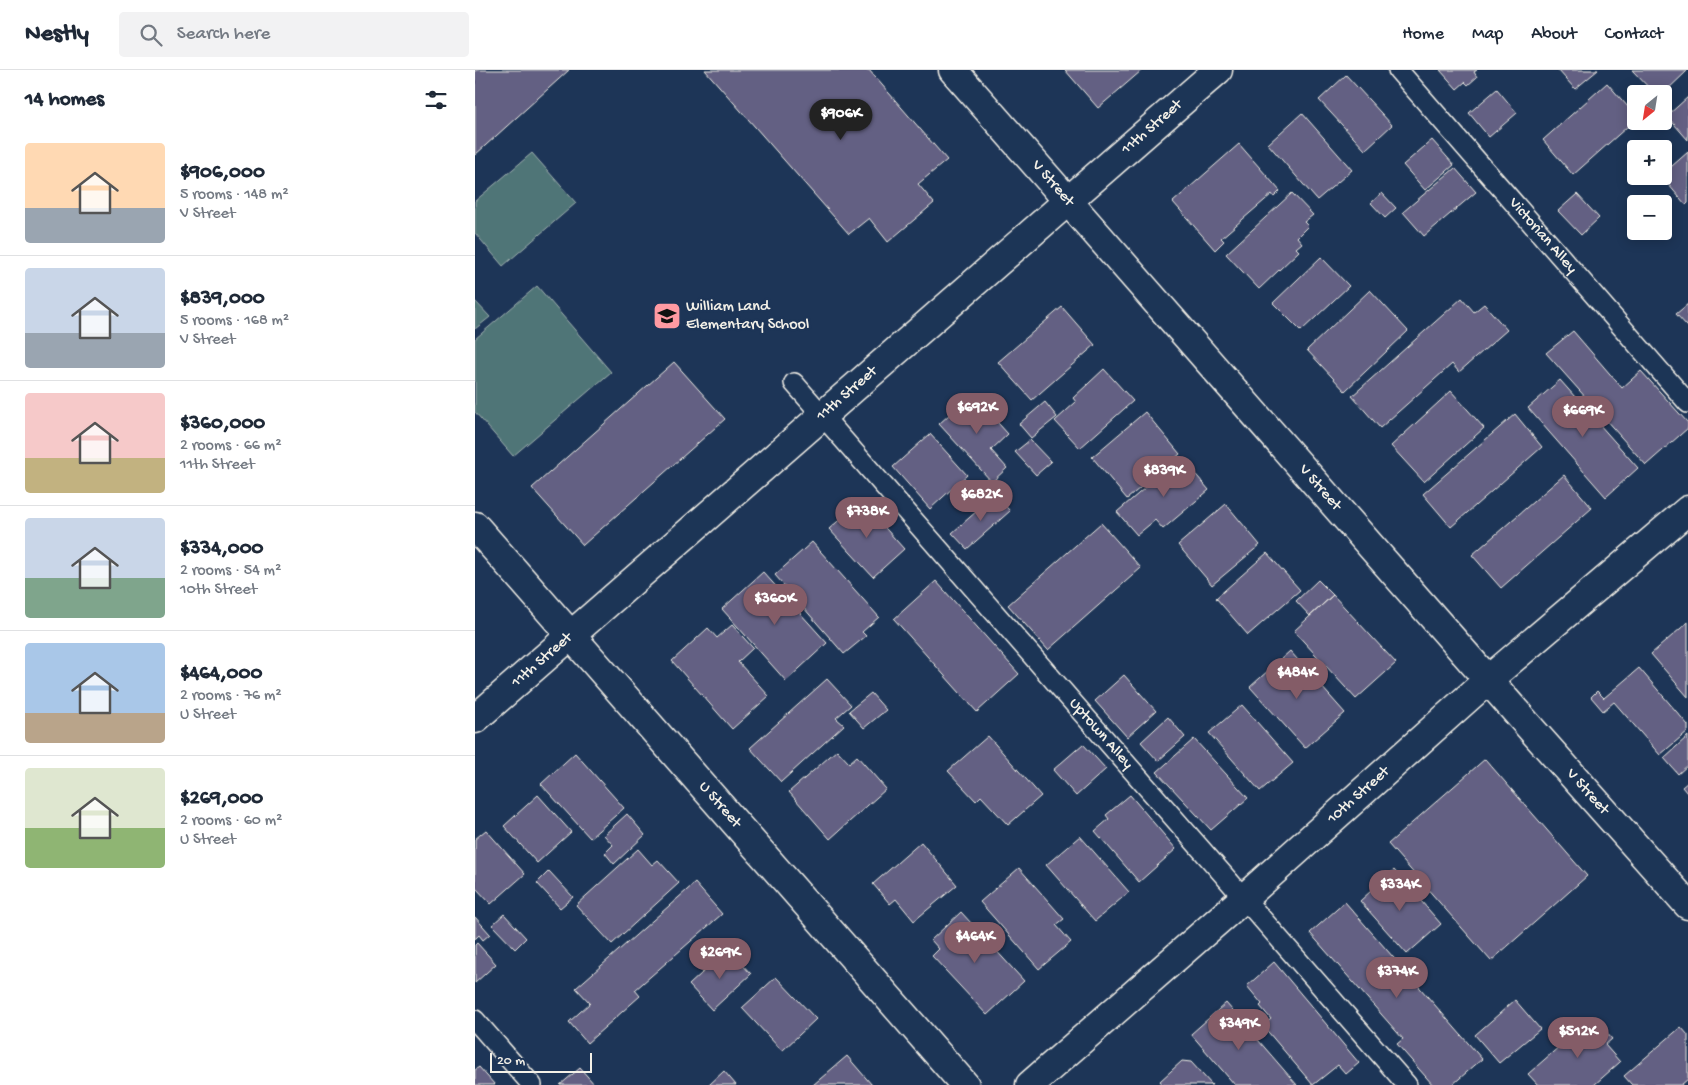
<!DOCTYPE html>
<meta charset="utf-8">
<style>
:root{--surface:#fff;--page:#f2f2f3;--text:#1f2937;--muted:#747a83;--line:#e0e1e3;--accent:#845c67}
body{margin:0;font-family:"Gochi Hand",sans-serif;background:var(--page);color:var(--text);height:100vh;display:flex;flex-direction:column;font-size:19px;white-space:nowrap}
*{box-sizing:border-box;margin:0}
p{font-size:16px;color:var(--muted)}
.icon{flex:none;width:28px;height:28px;fill:none;stroke:currentColor;stroke-width:2;stroke-linecap:round;stroke-linejoin:round}
.map{position:relative;flex:1;overflow:hidden}
.details{display:flex;flex-direction:column;background:var(--surface);width:475px}
.details>*{flex:none}
.needle{width:32px;rotate:210deg}
.tools{position:absolute;left:1152px;top:15px;display:grid;gap:10px}
.tools a{display:grid;place-items:center;width:45px;height:45px;border-radius:5px;background:var(--surface);box-shadow:0 2px 12px #0003;font-size:25px}
.scale{position:absolute;left:15px;bottom:12px;width:102px;box-sizing:border-box;padding-left:5px;border:2px solid #f4f1e8;border-top:0;font-size:14px;line-height:18px;white-space:nowrap;color:#f4f1e8;-webkit-text-stroke:4px #1d3557;paint-order:stroke}
.price{position:absolute;translate:-50% -42px;padding:0 11px;border-radius:18px;background:var(--accent);color:#fff;font-size:16px;line-height:32px;filter:drop-shadow(0 1px 2px #0008)}
.price::after{content:'';position:absolute;left:50%;top:30px;width:15px;height:11px;margin-left:-8px;background:inherit;clip-path:polygon(0 0,100% 0,50% 100%)}
.price.current{background:#222;color:#fff}
ul{padding:0;list-style:none}
li{display:flex;align-items:center;gap:15px;height:125px;padding:0 25px}
li+li{border-top:1px solid var(--line)}
li span{display:grid;place-items:center;flex:none;width:140px;height:100px;border-radius:5px;color:#555}
li>.icon{margin-inline-start:auto}
span .icon{width:60px;height:60px;fill:#fffc;stroke-width:1}
li b{font-size:21px}
h2{display:flex;justify-content:space-between;align-items:center;height:60px;padding:0 25px;font-size:21px}
header{display:flex;align-items:center;gap:30px;box-sizing:border-box;height:70px;padding:0 25px;background:var(--surface);border-bottom:1px solid var(--line)}
header strong{font-size:24px}
nav{display:flex;gap:28px;margin-inline-start:auto;font-size:18px}
.search{width:350px;height:45px;background:var(--page);display:flex;align-items:center;gap:12px;box-sizing:border-box;padding:0 18px;border-radius:5px;color:var(--muted);font-size:19px}
main{display:flex;flex:1;min-height:0}
.map>svg:first-child{display:block}
.green{fill:#507577;stroke:#a2b3b0}
.building{fill:#636183;stroke:#f4f1e8}
.lines{fill:none;stroke-linecap:round;stroke-linejoin:round}
.service-casing{stroke:#f4f1e8;stroke-width:22}
.minor-casing{stroke:#f4f1e8;stroke-width:31}
.tertiary-casing{stroke:#f4f1e8;stroke-width:31}
.service{stroke:#1d3557;stroke-width:19}
.minor{stroke:#1d3557;stroke-width:28}
.tertiary{stroke:#1d3557;stroke-width:28}
.labels{text-anchor:middle;dominant-baseline:central;stroke-width:5;stroke-linejoin:round;paint-order:stroke}
.street-label{font-size:16px;fill:#f4f1e8;stroke:#1d3557}
.poi-label{font-size:16px;fill:#f4f1e8;stroke:#1d3557;text-anchor:start}
</style>
<header>
<strong>Nestly</strong>
<div class="search"><svg class="icon" aria-label="search" viewBox="0 0 24 24"><circle cx="10" cy="10" r="6"/><path d="M15 15l6 6"/></svg>Search here</div>
<nav><a>Home</a><a>Map</a><a>About</a><a>Contact</a></nav>
</header>
<main>
<section class="details">
<h2>14 homes<svg class="icon" aria-label="filters" viewBox="0 0 24 24"><path d="M4 7h16M4 17h16"/><circle cx="9" cy="7" r="2"/><circle cx="15" cy="17" r="2"/></svg></h2>
<ul>
<li><span style="background:linear-gradient(#ffd9b3 65%,#9aa5b1 0)"><svg class="icon" aria-label="home" viewBox="0 0 24 24"><path d="M3 11l9-7 9 7M6 9v11h12V9"/></svg></span><div><b>$906,000</b><p>5 rooms · 148 m²</p><p>V Street</p></div></li>
<li><span style="background:linear-gradient(#c9d6e8 65%,#9aa5b1 0)"><svg class="icon" aria-label="home" viewBox="0 0 24 24"><path d="M3 11l9-7 9 7M6 9v11h12V9"/></svg></span><div><b>$839,000</b><p>5 rooms · 168 m²</p><p>V Street</p></div></li>
<li><span style="background:linear-gradient(#f6c9c9 65%,#c2b280 0)"><svg class="icon" aria-label="home" viewBox="0 0 24 24"><path d="M3 11l9-7 9 7M6 9v11h12V9"/></svg></span><div><b>$360,000</b><p>2 rooms · 66 m²</p><p>11th Street</p></div></li>
<li><span style="background:linear-gradient(#c9d6e8 60%,#7fa58c 0)"><svg class="icon" aria-label="home" viewBox="0 0 24 24"><path d="M3 11l9-7 9 7M6 9v11h12V9"/></svg></span><div><b>$334,000</b><p>2 rooms · 54 m²</p><p>10th Street</p></div></li>
<li><span style="background:linear-gradient(#a9c7e8 70%,#b9a48a 0)"><svg class="icon" aria-label="home" viewBox="0 0 24 24"><path d="M3 11l9-7 9 7M6 9v11h12V9"/></svg></span><div><b>$464,000</b><p>2 rooms · 76 m²</p><p>U Street</p></div></li>
<li><span style="background:linear-gradient(#dfe7d0 60%,#8fb573 0)"><svg class="icon" aria-label="home" viewBox="0 0 24 24"><path d="M3 11l9-7 9 7M6 9v11h12V9"/></svg></span><div><b>$269,000</b><p>2 rooms · 60 m²</p><p>U Street</p></div></li>
</ul>
</section>
<div class="map">
<svg width="1213" height="1015" viewBox="0 0 1213 1015">
<rect width="100%" height="100%" fill="#1d3557"/>
<filter id="ink" filterUnits="userSpaceOnUse"><feTurbulence type="fractalNoise" baseFrequency=".02" numOctaves="2"/><feDisplacementMap in="SourceGraphic" scale="10" xChannelSelector="R" yChannelSelector="G"/><feConvolveMatrix kernelMatrix="1 2 1 2 8 2 1 2 1" color-interpolation-filters="sRGB"/></filter>
<g filter="url(#ink)">
<path class="green" d="M 57,83 L 101,133 L 28,196 L 0,163 L 0,131 Z
M 62,216 L 136,302 L 38,386 L 0,342 L 0,269 Z
M 0,231 L 15,247 L 0,259 Z"/>
<path class="building" d="M 0,0 L 94,0 L 0,85 Z
M 230,0 L 394,0 L 472,90 L 443,114 L 459,133 L 413,172 L 394,148 L 374,164 Z
M 590,0 L 664,0 L 666,1 L 623,38 Z
M 965,0 L 1002,0 L 999,2 L 1002,7 L 993,15 L 990,12 L 982,19 Z
M 1083,0 L 1123,0 L 1100,19 Z
M 1157,0 L 1213,0 L 1188,24 L 1180,24 Z
M 871,5 L 917,55 L 890,80 L 844,30 Z
M 1132,13 L 1161,46 L 1161,49 L 1098,105 L 1068,70 Z
M 1022,19 L 1042,43 L 1014,67 L 994,43 Z
M 1213,27 L 1213,70 L 1192,46 Z
M 827,43 L 877,100 L 842,130 L 793,74 Z
M 957,70 L 979,95 L 950,120 L 928,95 Z
M 764,74 L 805,121 L 799,127 L 797,124 L 746,168 L 749,171 L 740,180 L 698,132 Z
M 1213,82 L 1213,133 L 1211,135 L 1186,106 L 1189,106 L 1189,103 Z
M 980,98 L 1001,122 L 949,166 L 928,142 Z
M 817,123 L 838,145 L 829,152 L 833,156 L 822,167 L 827,173 L 821,178 L 824,181 L 784,219 L 751,184 Z
M 907,123 L 921,138 L 910,148 L 896,133 Z
M 1102,124 L 1124,148 L 1106,165 L 1083,141 Z
M 846,187 L 874,216 L 826,261 L 798,233 Z
M 895,220 L 933,261 L 870,321 L 832,280 Z
M 987,228 L 999,242 L 1009,234 L 1032,260 L 984,302 L 977,294 L 905,358 L 877,326 Z
M 1213,234 L 1213,257 L 1201,244 Z
M 587,237 L 620,275 L 557,330 L 523,292 Z
M 1098,261 L 1147,318 L 1166,301 L 1213,353 L 1213,358 L 1171,395 L 1071,283 Z
M 199,292 L 250,349 L 108,475 L 57,418 Z
M 629,299 L 658,331 L 605,378 L 580,351 L 601,332 L 598,328 Z
M 1085,310 L 1163,398 L 1131,427 L 1053,338 Z
M 976,321 L 1009,358 L 949,412 L 916,376 Z
M 497,324 L 533,364 L 516,380 L 532,398 L 517,412 L 464,354 Z
M 570,332 L 582,347 L 556,368 L 544,354 Z
M 670,342 L 705,384 L 652,429 L 617,387 Z
M 1040,344 L 1067,377 L 976,457 L 948,424 Z
M 455,364 L 492,405 L 455,439 L 418,397 Z
M 555,370 L 576,392 L 561,405 L 540,382 Z
M 706,387 L 734,420 L 688,459 L 680,450 L 662,465 L 642,442 Z
M 1089,405 L 1117,438 L 1026,518 L 997,485 Z
M 520,425 L 535,441 L 492,479 L 477,463 Z
M 386,431 L 429,479 L 398,507 L 354,459 Z
M 751,434 L 785,475 L 737,515 L 703,475 Z
M 626,453 L 666,498 L 573,580 L 533,535 Z
M 337,472 L 404,547 L 387,562 L 391,566 L 369,584 L 300,505 Z
M 792,483 L 825,520 L 773,565 L 741,528 Z
M 288,502 L 352,573 L 311,611 L 247,539 Z
M 843,510 L 858,525 L 835,546 L 821,531 Z
M 461,511 L 544,604 L 502,642 L 419,549 Z
M 858,525 L 921,593 L 881,629 L 819,561 Z
M 1213,552 L 1213,627 L 1176,584 Z
M 257,555 L 278,578 L 263,592 L 294,626 L 257,659 L 197,591 L 233,558 L 242,568 Z
M 815,581 L 870,643 L 830,678 L 775,617 Z
M 1164,598 L 1213,655 L 1213,661 L 1185,685 L 1139,632 L 1128,641 L 1116,627 L 1122,621 L 1129,628 Z
M 649,605 L 681,641 L 652,667 L 620,631 Z
M 352,609 L 376,635 L 361,648 L 369,655 L 306,712 L 275,678 Z
M 396,623 L 411,640 L 389,658 L 374,641 Z
M 767,635 L 818,693 L 785,721 L 734,663 Z
M 693,647 L 710,667 L 683,691 L 666,672 Z
M 513,666 L 566,726 L 533,755 L 506,726 L 501,731 L 473,701 Z
M 1213,666 L 1213,695 L 1203,704 L 1189,688 Z
M 719,669 L 773,728 L 736,760 L 682,702 Z
M 608,674 L 631,699 L 601,726 L 578,700 Z
M 362,680 L 374,693 L 382,686 L 411,719 L 355,769 L 314,722 Z
M 100,683 L 149,738 L 115,768 L 66,714 Z
M 1010,689 L 1112,806 L 1016,891 L 913,774 Z
M 1213,712 L 1213,722 L 1212,723 L 1207,717 Z
M 63,725 L 96,762 L 62,793 L 29,756 Z
M 655,725 L 701,779 L 664,812 L 620,761 L 634,749 L 631,745 Z
M 152,744 L 170,765 L 139,794 L 130,783 L 138,775 L 129,765 Z
M 11,760 L 50,804 L 16,834 L 0,817 L 0,769 Z
M 605,766 L 654,822 L 620,851 L 571,795 Z
M 446,772 L 482,815 L 439,851 L 421,829 L 415,834 L 398,814 Z
M 163,779 L 177,795 L 183,790 L 204,813 L 137,874 L 101,835 Z
M 544,798 L 589,849 L 581,855 L 596,872 L 564,899 L 505,832 Z
M 919,800 L 966,854 L 932,884 L 885,831 Z
M 74,801 L 98,827 L 85,838 L 62,813 Z
M 220,813 L 247,844 L 160,920 L 165,926 L 112,973 L 94,952 L 115,933 L 101,918 Z
M 870,832 L 1007,989 L 977,1015 L 958,1015 L 922,974 L 928,969 L 835,863 Z
M 486,842 L 549,911 L 512,945 L 457,886 L 464,879 L 456,870 Z
M 29,844 L 51,868 L 40,879 L 17,855 Z
M 0,847 L 15,864 L 8,870 L 4,865 L 0,869 Z
M 2,873 L 21,894 L 0,913 L 0,875 Z
M 253,879 L 276,904 L 237,940 L 214,915 Z
M 799,892 L 884,993 L 871,1004 L 863,995 L 838,1015 L 788,956 L 796,949 L 785,936 L 787,934 L 772,916 Z
M 301,907 L 341,949 L 307,981 L 267,938 Z
M 1040,930 L 1065,959 L 1024,993 L 1000,965 Z
M 751,933 L 822,1015 L 760,1015 L 716,964 Z
M 1118,947 L 1137,969 L 1130,975 L 1145,992 L 1119,1015 L 1063,1015 L 1053,1004 Z
M 1206,957 L 1213,965 L 1213,1009 L 1206,1015 L 1157,1015 L 1149,1006 Z
M 372,986 L 397,1015 L 338,1015 Z
M 707,991 L 716,992 L 737,1015 L 688,1015 L 685,1011 Z
M 4,997 L 20,1015 L 0,1015 L 0,1000 Z
M 105,998 L 120,1015 L 85,1015 Z
M 249,1001 L 261,1015 L 234,1015 Z"/>
<g class="lines">
<defs>
<g id="service">
<path id="s1" d="M 923,0 L 1213,333"/>
<path id="s2" d="M 319,313 L 932,1015"/>
<path d="M 0,950 L 57,1015"/>
</g>
<g id="minor">
<path id="s3" d="M 478,0 L 1058,661 L 1213,835"/>
<path id="s4" d="M 0,456 L 490,1015"/>
<path id="s5" d="M 0,649 L 743,0"/>
</g>
<g id="tertiary">
<path id="s6" d="M 555,1015 L 769,828 L 1014,609 L 1213,440"/>
</g>
</defs>
<use href="#service" class="service-casing"/>
<use href="#minor" class="minor-casing"/>
<use href="#tertiary" class="tertiary-casing"/>
<use href="#service" class="service"/>
<use href="#minor" class="minor"/>
<use href="#tertiary" class="tertiary"/>
</g>
</g>
<defs>
<symbol id="school-square" viewBox="-11 -11 22 22"><rect x="-9" y="-9" width="18" height="18" rx="4" fill="#ff9aa2" stroke="#1d3557"/><path d="M0-5L7-2L0 1L-7-2ZM-4 1L0 2.5L4 1V4Q0 6-4 4Z" fill="#111"/></symbol>
</defs>
<g fill-rule="evenodd">
<use href="#school-square" x="176" y="230" width="32" height="32"/>
</g>
<g class="labels">
<g class="street-label">
<text stroke="none"><textPath href="#s5" startOffset="899">11th Street</textPath></text>
<text stroke="none"><textPath href="#s3" startOffset="151">V Street</textPath></text>
<text stroke="none"><textPath href="#s1" startOffset="220">Victorian Alley</textPath></text>
<text stroke="none"><textPath href="#s5" startOffset="494">11th Street</textPath></text>
<text stroke="none"><textPath href="#s3" startOffset="556">V Street</textPath></text>
<text stroke="none"><textPath href="#s5" startOffset="89">11th Street</textPath></text>
<text stroke="none"><textPath href="#s2" startOffset="466">Uptown Alley</textPath></text>
<text stroke="none"><textPath href="#s3" startOffset="961">V Street</textPath></text>
<text stroke="none"><textPath href="#s6" startOffset="438">10th Street</textPath></text>
<text stroke="none"><textPath href="#s4" startOffset="371">U Street</textPath></text>
</g>
<g class="poi-label">
<text x="211" y="237">William Land<tspan x="211" dy="18">Elementary School</tspan></text>
</g>
</g>
</svg>
<div class="tools">
<a><svg class="needle" viewBox="-14 -14 28 28"><path d="M0-13l5 13h-10z" fill="#e53935"/><path d="M0 13l5-13h-10z" fill="#747a83"/></svg></a>
<a>+</a>
<a>−</a>
</div>
<div class="scale">20 m</div>
<b class="price current" style="left:366px;top:71px">$906K</b>
<b class="price" style="left:502px;top:365px">$692K</b>
<b class="price" style="left:1108px;top:368px">$669K</b>
<b class="price" style="left:689px;top:428px">$839K</b>
<b class="price" style="left:506px;top:452px">$682K</b>
<b class="price" style="left:392px;top:469px">$738K</b>
<b class="price" style="left:300px;top:556px">$360K</b>
<b class="price" style="left:822px;top:630px">$484K</b>
<b class="price" style="left:925px;top:842px">$334K</b>
<b class="price" style="left:500px;top:894px">$464K</b>
<b class="price" style="left:245px;top:910px">$269K</b>
<b class="price" style="left:922px;top:929px">$374K</b>
<b class="price" style="left:764px;top:981px">$349K</b>
<b class="price" style="left:1103px;top:989px">$512K</b>
</div>
</main>
